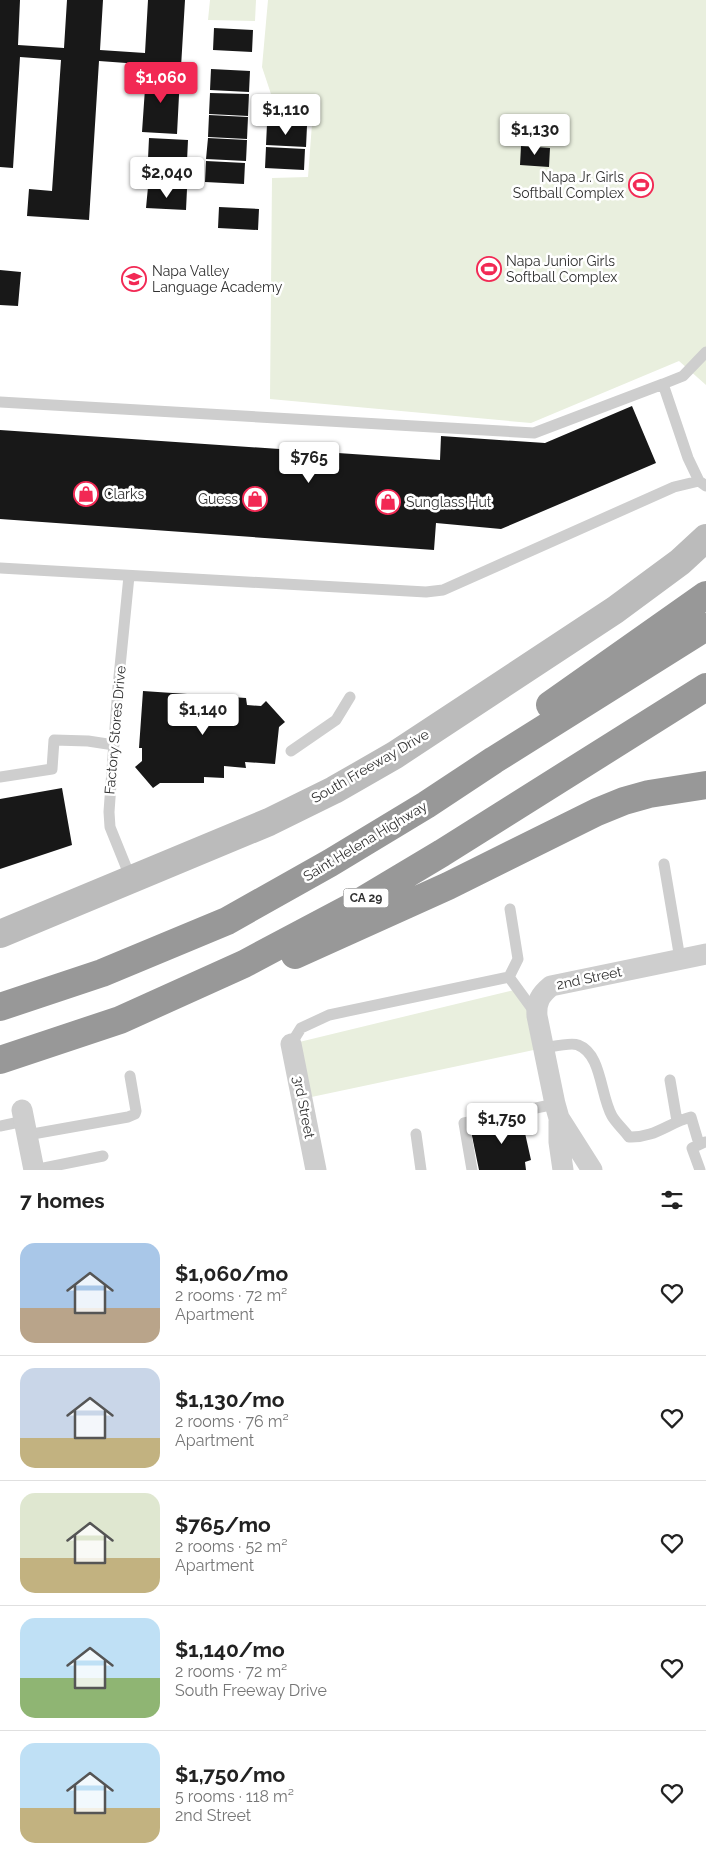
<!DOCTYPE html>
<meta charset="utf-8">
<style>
:root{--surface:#fff;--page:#f2f2f2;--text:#222;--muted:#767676;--line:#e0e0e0;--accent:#f22954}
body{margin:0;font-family:Raleway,sans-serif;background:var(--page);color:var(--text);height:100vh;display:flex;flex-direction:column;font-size:19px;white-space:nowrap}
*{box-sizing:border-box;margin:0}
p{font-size:16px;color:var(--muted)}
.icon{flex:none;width:28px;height:28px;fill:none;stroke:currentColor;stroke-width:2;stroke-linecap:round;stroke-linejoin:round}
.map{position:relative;height:1170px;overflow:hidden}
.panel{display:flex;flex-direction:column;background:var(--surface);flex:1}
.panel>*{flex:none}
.price{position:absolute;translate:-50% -42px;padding:0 11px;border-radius:5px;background:#fff;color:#222;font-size:16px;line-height:32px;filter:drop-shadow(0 1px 2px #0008)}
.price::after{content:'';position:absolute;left:50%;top:30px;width:15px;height:11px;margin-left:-8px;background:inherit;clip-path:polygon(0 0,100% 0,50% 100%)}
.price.active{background:var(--accent);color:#fff}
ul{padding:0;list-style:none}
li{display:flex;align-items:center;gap:15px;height:125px;padding:0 20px}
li+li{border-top:1px solid var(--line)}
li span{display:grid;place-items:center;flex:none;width:140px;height:100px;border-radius:15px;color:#555}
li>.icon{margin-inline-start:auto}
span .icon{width:60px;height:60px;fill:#fffc;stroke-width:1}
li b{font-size:21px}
h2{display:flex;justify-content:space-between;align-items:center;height:60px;padding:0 20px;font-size:21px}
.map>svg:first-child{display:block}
.green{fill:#e9efde}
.building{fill:#181818}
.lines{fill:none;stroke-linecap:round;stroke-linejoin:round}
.lane{stroke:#cecece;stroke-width:11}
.street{stroke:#cecece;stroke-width:21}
.secondary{stroke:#bbb;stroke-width:28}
.highway{stroke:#989898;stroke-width:28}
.labels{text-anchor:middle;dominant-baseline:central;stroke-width:5;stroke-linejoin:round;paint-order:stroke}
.shield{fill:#fff;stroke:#6f6f6f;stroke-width:1}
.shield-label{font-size:12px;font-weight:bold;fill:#313131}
.poi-label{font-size:14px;fill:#313131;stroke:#fff;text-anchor:start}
.street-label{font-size:14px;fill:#313131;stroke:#fff}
</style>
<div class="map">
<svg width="706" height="1170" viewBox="0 0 706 1170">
<rect width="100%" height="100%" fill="#fff"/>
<path class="green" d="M 210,0 L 256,0 L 255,21 L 208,20 Z
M 268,0 L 706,0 L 706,385 L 679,361 L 531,423 L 270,399 L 272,178 L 308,177 L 314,97 L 271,94 L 262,67 Z
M 518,989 L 543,1048 L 302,1099 L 291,1044 Z"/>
<path class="building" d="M 0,0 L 20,0 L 18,45 L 64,48 L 67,0 L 103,0 L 100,50 L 145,53 L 148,0 L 185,0 L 181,67 L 99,61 L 89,220 L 27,216 L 29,189 L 52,191 L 61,60 L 20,57 L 13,168 L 0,167 Z
M 214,28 L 253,30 L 252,52 L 213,50 Z
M 211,69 L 250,71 L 249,92 L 210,90 Z
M 146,74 L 180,76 L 177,134 L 142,132 Z
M 210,93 L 249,94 L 248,116 L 209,114 Z
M 269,100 L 308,102 L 307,124 L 268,122 Z
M 209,115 L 248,117 L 247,139 L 208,137 Z
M 267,124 L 307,126 L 306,147 L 266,145 Z
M 149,138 L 188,140 L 187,161 L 148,159 Z
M 208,138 L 247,140 L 246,161 L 206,159 Z
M 521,146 L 550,148 L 549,167 L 520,165 Z
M 266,147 L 305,149 L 304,170 L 265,168 Z
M 206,161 L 245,163 L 244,184 L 205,182 Z
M 149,164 L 189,166 L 187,187 L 148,185 Z
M 148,187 L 187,189 L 186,210 L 146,208 Z
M 219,207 L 259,209 L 258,230 L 218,228 Z
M 0,270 L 21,272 L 18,306 L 0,305 Z
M 632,406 L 656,463 L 501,529 L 436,523 L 434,550 L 0,519 L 0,430 L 440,460 L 441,436 L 545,443 Z
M 143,691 L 246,698 L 247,705 L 261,706 L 266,701 L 285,722 L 279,727 L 275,764 L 245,762 L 246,768 L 224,766 L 224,778 L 204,777 L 204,783 L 160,783 L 153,788 L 135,767 L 142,761 L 142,748 L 139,748 Z
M 62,788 L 72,845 L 0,869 L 0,799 Z
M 521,1115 L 531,1160 L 525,1162 L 526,1170 L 479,1170 L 471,1131 L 480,1129 L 479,1125 Z"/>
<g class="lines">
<path class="lane" d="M 663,384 L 683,376 L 706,352
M 0,402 L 534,433 L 663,384 L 688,458 L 699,481 L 706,486
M 0,568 L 426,592 L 443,590 L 674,487 L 699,481
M 129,576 L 118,687 L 109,812 L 110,827 L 131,879
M 291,751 L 336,720 L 350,697
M 0,777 L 52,769 L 54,740 L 88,741 L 114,745
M 664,864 L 680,959
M 509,977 L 518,959 L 510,909
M 291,1044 L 301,1028 L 329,1015 L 509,977 L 536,1014
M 543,1048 C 551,1047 571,1042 578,1045 C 602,1054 600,1095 612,1116 C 616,1123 624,1130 629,1137 C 655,1138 668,1123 691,1117 L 699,1144
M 670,1080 L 677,1121
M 0,1126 L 24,1121
M 416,1134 L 421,1170
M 27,1135 L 128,1117 L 135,1114 L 136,1111 L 130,1076
M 34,1170 L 103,1156
M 472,1170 L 464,1123 L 555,1104
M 700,1170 L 692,1148 L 705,1142"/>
<path class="street" d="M 291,1044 L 316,1170
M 22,1110 L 34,1170
M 559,1121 L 559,1142 L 563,1170
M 592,1170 L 559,1118 L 555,1104 L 537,1016 C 536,1002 540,995 551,986 L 706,954"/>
<path class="secondary" d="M 0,934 L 269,822 L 334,790 L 395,755 L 615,610 L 680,562 L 706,538"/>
<path class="highway" d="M 550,705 L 706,595
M 295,955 L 448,886 L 597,812 L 624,801 L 649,794 L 706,785
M 0,1007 L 102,973 L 227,921 L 330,863 L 426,805 L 494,760 L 706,627
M 0,1060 L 120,1020 L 244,964 L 355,905 L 442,853 L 706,687"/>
</g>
<defs>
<symbol id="stadium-ring" viewBox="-11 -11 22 22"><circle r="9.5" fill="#fff" stroke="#f22954" stroke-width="1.5"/><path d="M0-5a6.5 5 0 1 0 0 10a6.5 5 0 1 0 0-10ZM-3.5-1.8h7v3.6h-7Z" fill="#f22954"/></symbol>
<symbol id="school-ring" viewBox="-11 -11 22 22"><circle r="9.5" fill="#fff" stroke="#f22954" stroke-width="1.5"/><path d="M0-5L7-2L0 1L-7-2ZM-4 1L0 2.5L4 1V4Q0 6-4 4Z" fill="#f22954"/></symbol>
<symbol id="shop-ring" viewBox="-11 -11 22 22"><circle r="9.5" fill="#fff" stroke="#f22954" stroke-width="1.5"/><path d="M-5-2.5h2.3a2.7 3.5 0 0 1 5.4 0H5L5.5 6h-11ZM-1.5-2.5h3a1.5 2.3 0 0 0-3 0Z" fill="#f22954"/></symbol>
</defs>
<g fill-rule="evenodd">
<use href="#stadium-ring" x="627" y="171" width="28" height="28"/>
<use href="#stadium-ring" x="475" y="255" width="28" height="28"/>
<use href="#school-ring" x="120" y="265" width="28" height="28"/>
<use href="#shop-ring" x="72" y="480" width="28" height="28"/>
<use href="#shop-ring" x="241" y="485" width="28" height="28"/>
<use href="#shop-ring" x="374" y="488" width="28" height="28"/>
</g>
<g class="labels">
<rect class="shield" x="343.5" y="888.5" width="45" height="19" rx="4"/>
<g class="shield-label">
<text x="366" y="898">CA 29</text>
</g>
<g class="poi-label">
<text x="624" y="177" text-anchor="end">Napa Jr. Girls<tspan x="624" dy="16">Softball Complex</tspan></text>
<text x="506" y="261">Napa Junior Girls<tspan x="506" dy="16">Softball Complex</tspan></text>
<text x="152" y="271">Napa Valley<tspan x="152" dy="16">Language Academy</tspan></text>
<text x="104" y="494">Clarks</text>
<text x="238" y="499" text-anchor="end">Guess</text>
<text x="406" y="502">Sunglass Hut</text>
</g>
<g class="street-label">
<text transform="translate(115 730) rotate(-85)">Factory Stores Drive</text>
<text transform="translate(370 766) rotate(-30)">South Freeway Drive</text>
<text transform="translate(365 841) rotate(-31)">Saint Helena Highway</text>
<text transform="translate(589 978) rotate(-12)">2nd Street</text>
<text transform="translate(304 1107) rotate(79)">3rd Street</text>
</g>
</g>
</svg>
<b class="price active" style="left:161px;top:104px">$1,060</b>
<b class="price" style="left:286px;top:136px">$1,110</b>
<b class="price" style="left:535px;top:156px">$1,130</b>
<b class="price" style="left:167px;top:199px">$2,040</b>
<b class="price" style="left:309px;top:484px">$765</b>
<b class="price" style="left:203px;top:736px">$1,140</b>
<b class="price" style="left:502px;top:1145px">$1,750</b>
</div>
<section class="panel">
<h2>7 homes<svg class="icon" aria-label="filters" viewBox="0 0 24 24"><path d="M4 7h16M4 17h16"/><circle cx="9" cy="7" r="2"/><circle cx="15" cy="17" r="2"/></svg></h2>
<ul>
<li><span style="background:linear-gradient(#a9c7e8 65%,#b9a48a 0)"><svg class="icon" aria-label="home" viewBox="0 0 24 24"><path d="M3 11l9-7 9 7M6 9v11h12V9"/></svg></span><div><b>$1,060/mo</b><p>2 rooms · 72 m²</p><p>Apartment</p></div><svg class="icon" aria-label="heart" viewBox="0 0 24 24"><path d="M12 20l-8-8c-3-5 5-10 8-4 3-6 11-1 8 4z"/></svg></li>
<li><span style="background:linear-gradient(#c9d6e8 70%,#c2b280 0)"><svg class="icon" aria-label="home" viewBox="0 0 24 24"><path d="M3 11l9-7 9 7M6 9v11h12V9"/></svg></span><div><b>$1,130/mo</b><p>2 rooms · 76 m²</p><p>Apartment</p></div><svg class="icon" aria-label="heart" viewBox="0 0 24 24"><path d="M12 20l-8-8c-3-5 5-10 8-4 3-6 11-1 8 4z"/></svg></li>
<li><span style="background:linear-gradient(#dfe7d0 65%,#c2b280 0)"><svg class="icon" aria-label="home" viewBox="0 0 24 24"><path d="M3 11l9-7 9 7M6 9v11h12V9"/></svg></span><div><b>$765/mo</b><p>2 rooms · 52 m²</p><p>Apartment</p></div><svg class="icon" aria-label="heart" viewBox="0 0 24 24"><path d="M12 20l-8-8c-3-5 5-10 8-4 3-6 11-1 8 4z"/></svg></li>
<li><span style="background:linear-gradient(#bfe0f5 60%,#8fb573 0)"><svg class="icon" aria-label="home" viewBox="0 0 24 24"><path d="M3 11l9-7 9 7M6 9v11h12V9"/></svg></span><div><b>$1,140/mo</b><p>2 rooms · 72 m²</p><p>South Freeway Drive</p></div><svg class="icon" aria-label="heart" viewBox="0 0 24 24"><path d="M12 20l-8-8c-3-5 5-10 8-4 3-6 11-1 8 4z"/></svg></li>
<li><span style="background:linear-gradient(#bfe0f5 65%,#c2b280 0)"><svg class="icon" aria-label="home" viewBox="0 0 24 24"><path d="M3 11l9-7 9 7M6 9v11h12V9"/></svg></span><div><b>$1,750/mo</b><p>5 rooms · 118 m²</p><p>2nd Street</p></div><svg class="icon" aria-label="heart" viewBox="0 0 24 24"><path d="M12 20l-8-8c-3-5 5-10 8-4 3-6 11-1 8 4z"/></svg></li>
</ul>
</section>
